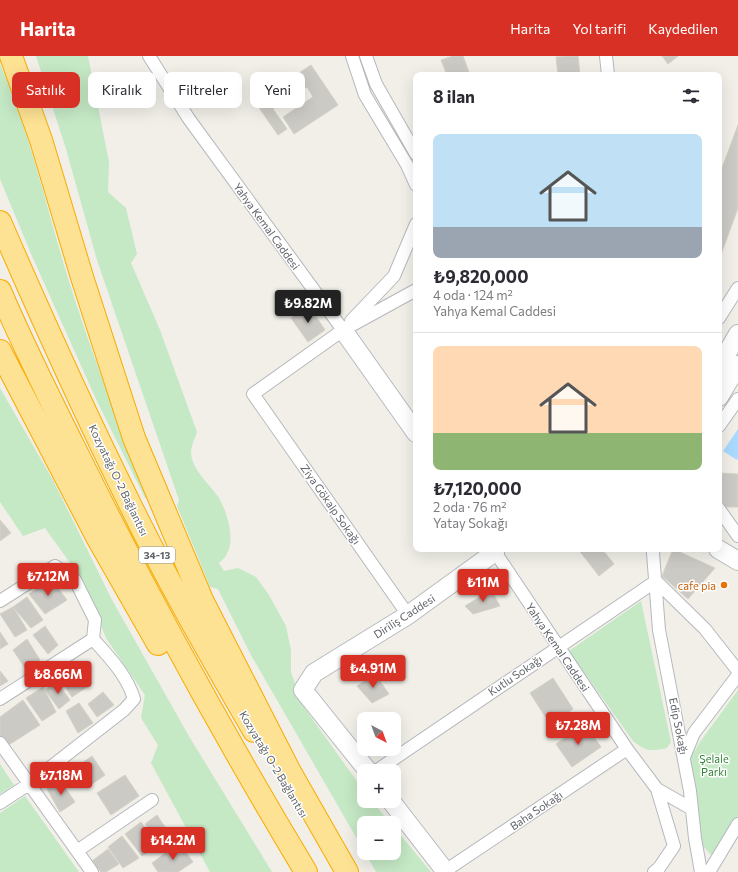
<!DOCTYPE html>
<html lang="tr">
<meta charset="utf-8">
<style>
:root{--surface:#fff;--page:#f2f2f3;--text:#2b2b33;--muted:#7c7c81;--line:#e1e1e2;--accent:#d93025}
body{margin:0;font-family:Commissioner,sans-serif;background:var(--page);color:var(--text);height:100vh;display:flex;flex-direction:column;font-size:15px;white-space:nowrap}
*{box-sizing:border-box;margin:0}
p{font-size:13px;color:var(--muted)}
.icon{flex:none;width:22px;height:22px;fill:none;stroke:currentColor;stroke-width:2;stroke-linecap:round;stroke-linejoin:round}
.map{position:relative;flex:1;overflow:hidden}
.side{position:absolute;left:413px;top:16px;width:309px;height:480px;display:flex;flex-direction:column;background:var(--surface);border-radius:8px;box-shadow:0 4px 16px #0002}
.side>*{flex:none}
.guide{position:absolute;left:12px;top:16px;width:341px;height:36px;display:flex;gap:8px}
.needle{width:26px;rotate:139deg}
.buttons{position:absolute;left:357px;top:656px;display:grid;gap:8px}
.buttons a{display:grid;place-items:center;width:44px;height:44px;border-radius:8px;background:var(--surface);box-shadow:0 4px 16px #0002;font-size:20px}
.price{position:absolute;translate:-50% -34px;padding:0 9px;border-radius:4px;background:var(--accent);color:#fff;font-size:13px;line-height:26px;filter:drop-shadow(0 1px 2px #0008)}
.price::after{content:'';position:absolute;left:50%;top:24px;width:12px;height:9px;margin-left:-6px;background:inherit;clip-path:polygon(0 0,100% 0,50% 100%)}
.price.active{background:#222;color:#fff}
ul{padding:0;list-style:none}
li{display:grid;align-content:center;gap:8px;height:212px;padding:0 20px}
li+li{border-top:1px solid var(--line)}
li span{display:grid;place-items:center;height:124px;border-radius:8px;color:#555}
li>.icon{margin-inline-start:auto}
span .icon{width:72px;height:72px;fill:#fffc;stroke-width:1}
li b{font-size:17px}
h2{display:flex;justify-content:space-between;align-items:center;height:48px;padding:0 20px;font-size:17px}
.tag{padding:0 14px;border-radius:8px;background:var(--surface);box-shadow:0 4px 16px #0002;font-size:14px;line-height:36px}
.tag.active{background:var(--accent);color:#fff}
header{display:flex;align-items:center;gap:24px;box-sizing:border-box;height:56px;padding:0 20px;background:var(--accent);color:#fff}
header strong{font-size:19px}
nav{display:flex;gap:22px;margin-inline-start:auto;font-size:14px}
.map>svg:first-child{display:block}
.green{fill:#c5e8c5}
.water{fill:#aadaff}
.building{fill:#cccac5;stroke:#d6d1c6}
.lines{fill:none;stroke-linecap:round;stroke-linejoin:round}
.street-casing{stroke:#b5b8bc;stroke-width:14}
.secondary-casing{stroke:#b6babf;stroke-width:20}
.highway-casing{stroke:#f9ab00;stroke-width:24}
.street{stroke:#fff;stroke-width:12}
.secondary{stroke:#fff;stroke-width:18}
.highway{stroke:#fde293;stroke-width:22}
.food-dot{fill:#e8710a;stroke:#fff;stroke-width:1.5}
.labels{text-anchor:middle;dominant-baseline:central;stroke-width:3;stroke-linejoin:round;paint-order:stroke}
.shield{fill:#fff;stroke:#8f9295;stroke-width:1}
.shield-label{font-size:10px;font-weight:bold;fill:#5f6368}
.street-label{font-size:11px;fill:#5f6368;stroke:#fff}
.food-label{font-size:11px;fill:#c56008;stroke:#fff;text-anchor:end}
.park-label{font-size:11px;fill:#348238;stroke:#fff}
</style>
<header>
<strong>Harita</strong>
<nav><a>Harita</a><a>Yol tarifi</a><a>Kaydedilen</a></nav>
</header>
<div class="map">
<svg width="738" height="816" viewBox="0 0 738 816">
<rect width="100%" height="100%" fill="#f1efe8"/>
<path class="green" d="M 36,0 L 88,0 L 109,106 L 108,136 L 126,152 L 137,198 L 131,207 L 160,274 L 197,376 C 194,385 189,393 192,403 C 196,417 208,427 216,438 C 226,451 236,483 227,497 C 226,501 222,504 219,507 L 224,515 L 238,512 L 256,521 L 269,539 L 286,570 L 291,594 L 291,616 L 303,650 L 364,735 L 364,745 L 372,745 L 390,767 L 364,767 L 364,795 L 251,599 L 218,533 L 210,531 L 177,450 L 179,444 L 97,204 L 66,93 Z
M 0,8 C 30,77 46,150 68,222 C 91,296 119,369 148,441 L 145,442 L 96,343 L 32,200 L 0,123 Z
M 0,332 L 54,426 L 112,544 L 190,682 L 272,816 L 210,816 L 151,707 L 158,689 L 141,662 L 145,639 L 106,582 L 83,525 L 45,472 L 23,480 L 0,446 Z
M 641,545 L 671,686 L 667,692 C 650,696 646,695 633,685 L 569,595 Z
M 738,634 L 738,761 L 715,803 L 702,789 L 689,704 L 700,686 Z
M 0,708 L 14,729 L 0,738 Z
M 25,740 L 79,816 L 0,816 L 0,757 Z
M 394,771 L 431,816 L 376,816 L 365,797 L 394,797 Z"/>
<path class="water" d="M 738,373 L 738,402 L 737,404 L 723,395 Z"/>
<path class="building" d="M 453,0 L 463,0 L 470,19 L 447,19 L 441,4 Z
M 578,0 L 580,19 L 558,19 L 556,1 Z
M 662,0 L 678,0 L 668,8 Z
M 311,9 L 338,49 L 294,78 L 283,61 L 313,41 L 307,31 L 273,53 L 287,73 L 278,79 L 255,46 Z
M 738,69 L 738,152 L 719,204 L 719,120 Z
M 309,250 L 325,274 L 308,286 L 291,262 Z
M 719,417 L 738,418 L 738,451 L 719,451 Z
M 0,464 L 11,477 L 0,485 Z
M 578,493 L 602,493 L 614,508 L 599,520 Z
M 673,493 L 715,512 L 688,543 L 662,520 Z
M 51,523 L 67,544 L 45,558 L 29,538 Z
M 491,534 L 500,550 L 473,558 L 465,550 Z
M 27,541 L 43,564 L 31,572 L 13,551 Z
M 13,551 L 27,574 L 15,581 L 0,558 Z
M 45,570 L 58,589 L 48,598 L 33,579 Z
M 0,576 L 8,588 L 0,593 Z
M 27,583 L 40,604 L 25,612 L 13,594 Z
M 76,608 L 90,629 L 72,641 L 58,620 Z
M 0,615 L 8,625 L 0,630 Z
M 375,618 L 389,638 L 372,647 L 357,630 Z
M 553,622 L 573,653 L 550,668 L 530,637 Z
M 57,626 L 70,644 L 59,653 L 45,634 Z
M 43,631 L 56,656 L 42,665 L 26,642 Z
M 103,636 L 114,649 L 97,661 L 88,648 Z
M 23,644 L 40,669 L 7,690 L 0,679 L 0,661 Z
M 79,647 L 93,667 L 78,677 L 66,655 Z
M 585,668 L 601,691 L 572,711 L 556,688 Z
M 92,700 L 105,719 L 92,728 L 81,716 L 83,714 L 79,709 Z
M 125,719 L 139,740 L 111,759 L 97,737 Z
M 60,724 L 75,746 L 60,756 L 47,733 Z
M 157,759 L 169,777 L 159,785 L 145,768 Z
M 141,766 L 158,789 L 142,800 L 125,778 Z
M 122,780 L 139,802 L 123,812 L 108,791 Z
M 179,787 L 193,806 L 178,816 L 158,816 L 152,807 Z
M 108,793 L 119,808 L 106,816 L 101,816 L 92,805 Z"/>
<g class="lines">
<defs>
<path id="street" d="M 149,0 L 189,63 L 343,274
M 352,0 L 365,39 L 407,109 L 416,129
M 366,0 L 376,28 L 416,98
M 606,0 L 608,19
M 719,262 L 738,232
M 351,265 L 394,220 L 416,168
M 719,370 L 738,343
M 719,453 L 738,480
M 654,493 L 653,497 L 659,574 L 690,735 L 695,782 L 701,816
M 495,496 L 627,693 L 657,733 L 692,753
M 656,525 L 705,573 L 738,615
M 0,545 L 55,510 L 75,524 L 95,564 L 93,583
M 408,559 L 253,338 L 343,274 L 416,234
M 0,643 L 93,583
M 0,687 L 92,816
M 684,701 L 694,677 L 738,619
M 376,715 L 656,525
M 0,747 L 29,728 L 124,654 L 134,643 C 127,619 109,601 93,583
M 77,795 L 152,744
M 445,815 L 627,693
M 654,816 L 659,812 L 674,790 L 657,733
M 709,816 L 738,768"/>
<path id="secondary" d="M 343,274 L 416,377
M 719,311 L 738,278
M 719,341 L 738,309
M 718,493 L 738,505
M 368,715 L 303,634 L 314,617 L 408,559 L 495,496 L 493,493
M 391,745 L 446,816"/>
<path id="highway" d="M 11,0 L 41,84 L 82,221 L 134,382 L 202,544 L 290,716 L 347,816
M 0,166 C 40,258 81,349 125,438 C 164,519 209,597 254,675
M 0,235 C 23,289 49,341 75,393 C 146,538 223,678 306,816
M 0,295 L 97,481 L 158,588"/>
</defs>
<use href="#street" class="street-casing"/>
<use href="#secondary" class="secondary-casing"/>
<use href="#highway" class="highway-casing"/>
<use href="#street" class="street"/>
<use href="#secondary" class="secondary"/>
<use href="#highway" class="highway"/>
</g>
<circle class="food-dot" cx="724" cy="529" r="4"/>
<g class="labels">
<rect class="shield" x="139" y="491" width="36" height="16" rx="3"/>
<g class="shield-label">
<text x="157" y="499">34-13</text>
</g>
<g class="street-label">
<text transform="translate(267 170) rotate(54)">Yahya Kemal Caddesi</text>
<text transform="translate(119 424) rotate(64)">Kozyatağı O-2 Bağlantısı</text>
<text transform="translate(331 448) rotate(55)">Ziya Gökalp Sokağı</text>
<text transform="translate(404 560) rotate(-33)">Diriliş Caddesi</text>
<text transform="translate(558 591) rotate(56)">Yahya Kemal Caddesi</text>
<text transform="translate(515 619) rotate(-34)">Kutlu Sokağı</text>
<text transform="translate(679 670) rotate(79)">Edip Sokağı</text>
<text transform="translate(274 708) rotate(59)">Kozyatağı O-2 Bağlantısı</text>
<text transform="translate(536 754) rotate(-34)">Baha Sokağı</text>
</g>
<g class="food-label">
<text x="716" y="529">cafe pia</text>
</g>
<g class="park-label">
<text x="714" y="702">Şelale<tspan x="714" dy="13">Parkı</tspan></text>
</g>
</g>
</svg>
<div class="buttons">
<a><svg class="needle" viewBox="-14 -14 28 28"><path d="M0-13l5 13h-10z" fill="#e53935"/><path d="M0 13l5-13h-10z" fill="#7c7c81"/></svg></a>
<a>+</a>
<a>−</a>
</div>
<b class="price active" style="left:308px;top:268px">₺9.82M</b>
<b class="price" style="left:48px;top:541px">₺7.12M</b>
<b class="price" style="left:483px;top:547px">₺11M</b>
<b class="price" style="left:373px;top:633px">₺4.91M</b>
<b class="price" style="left:58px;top:639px">₺8.66M</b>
<b class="price" style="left:578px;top:690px">₺7.28M</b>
<b class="price" style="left:61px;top:740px">₺7.18M</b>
<b class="price" style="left:173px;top:805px">₺14.2M</b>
<div class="guide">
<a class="tag active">Satılık</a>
<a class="tag">Kiralık</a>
<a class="tag">Filtreler</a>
<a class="tag">Yeni</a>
</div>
<section class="side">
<h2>8 ilan<svg class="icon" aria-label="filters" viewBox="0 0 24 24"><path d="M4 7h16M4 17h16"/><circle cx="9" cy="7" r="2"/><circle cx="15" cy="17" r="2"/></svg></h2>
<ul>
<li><span style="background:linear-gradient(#bfe0f5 75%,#9aa5b1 0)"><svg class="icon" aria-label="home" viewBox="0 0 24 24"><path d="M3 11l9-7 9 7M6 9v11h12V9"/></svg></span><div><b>₺9,820,000</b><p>4 oda · 124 m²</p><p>Yahya Kemal Caddesi</p></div></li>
<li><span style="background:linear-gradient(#ffd9b3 70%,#8fb573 0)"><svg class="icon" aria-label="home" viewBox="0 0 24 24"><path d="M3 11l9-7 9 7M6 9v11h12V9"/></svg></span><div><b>₺7,120,000</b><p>2 oda · 76 m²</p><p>Yatay Sokağı</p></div></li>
</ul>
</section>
</div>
